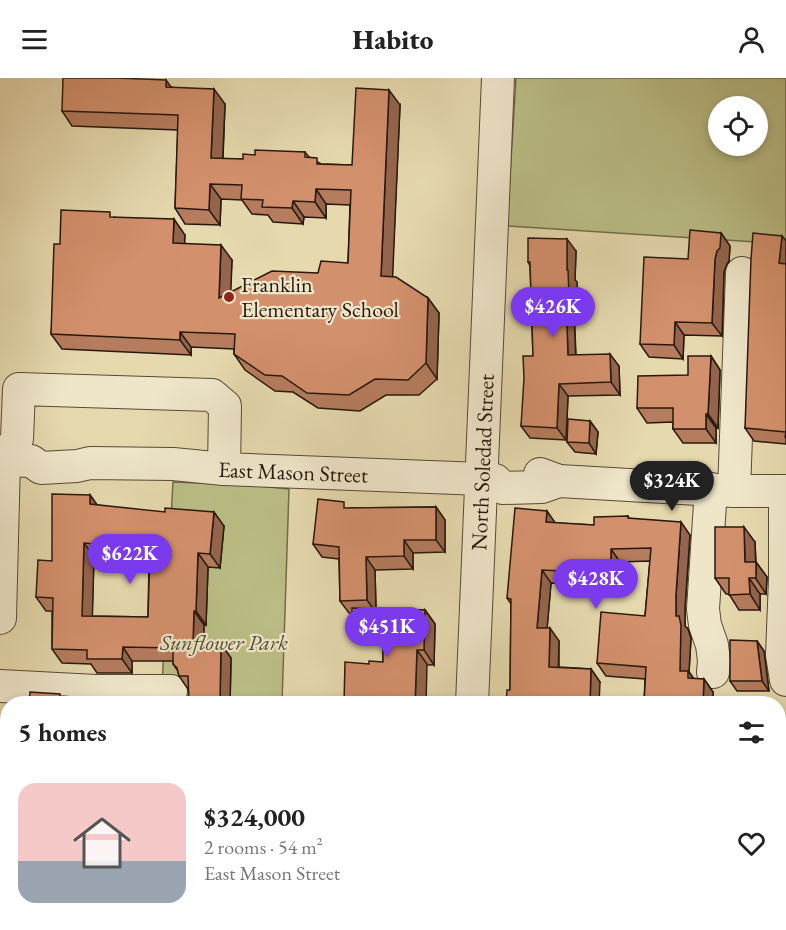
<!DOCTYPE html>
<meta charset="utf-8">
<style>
:root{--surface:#fff;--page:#f2f2f2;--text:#222;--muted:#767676;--accent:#7c3aed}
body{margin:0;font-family:"EB Garamond",serif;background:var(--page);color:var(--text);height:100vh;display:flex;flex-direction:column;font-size:22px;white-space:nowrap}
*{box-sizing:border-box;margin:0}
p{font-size:20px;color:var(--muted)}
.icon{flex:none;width:33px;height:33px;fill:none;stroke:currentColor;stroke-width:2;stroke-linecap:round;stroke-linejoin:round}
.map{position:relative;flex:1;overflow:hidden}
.side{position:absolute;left:0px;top:618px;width:786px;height:234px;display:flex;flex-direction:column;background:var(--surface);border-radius:24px 24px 0 0;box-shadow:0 3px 9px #0003}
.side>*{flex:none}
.fabs{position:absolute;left:708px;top:18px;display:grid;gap:12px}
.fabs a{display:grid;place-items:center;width:60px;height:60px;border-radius:50%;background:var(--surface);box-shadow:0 3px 9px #0003;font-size:30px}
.price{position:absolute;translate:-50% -51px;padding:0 14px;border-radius:21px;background:var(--accent);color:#fff;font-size:20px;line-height:39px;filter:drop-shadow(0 2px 3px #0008)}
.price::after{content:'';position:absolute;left:50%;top:36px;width:18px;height:14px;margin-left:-9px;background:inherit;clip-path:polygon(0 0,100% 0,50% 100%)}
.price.current{background:#222;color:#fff}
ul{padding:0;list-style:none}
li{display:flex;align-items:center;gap:18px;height:150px;padding:0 18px}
li span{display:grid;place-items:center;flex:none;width:168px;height:120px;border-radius:18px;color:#555}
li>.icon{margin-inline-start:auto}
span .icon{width:72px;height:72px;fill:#fffc;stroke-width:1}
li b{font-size:26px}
h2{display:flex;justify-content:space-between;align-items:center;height:72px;padding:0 18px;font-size:26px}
header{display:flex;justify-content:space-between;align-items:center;height:78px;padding:0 18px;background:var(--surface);font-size:27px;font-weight:800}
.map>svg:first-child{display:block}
.green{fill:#bbbe86;stroke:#726c4a;stroke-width:1.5;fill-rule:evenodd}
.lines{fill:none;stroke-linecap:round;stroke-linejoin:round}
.minor-casing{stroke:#584937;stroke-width:34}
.minor{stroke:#efe6ca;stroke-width:32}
.wall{fill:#b57c5d;stroke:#28190f;stroke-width:1.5;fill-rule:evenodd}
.shaded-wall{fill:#94654c;stroke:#28190f;stroke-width:1.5}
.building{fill:#d3906c;stroke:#28190f;stroke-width:1.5;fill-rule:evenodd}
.poi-dot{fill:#8f2418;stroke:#efe6ca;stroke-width:2}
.labels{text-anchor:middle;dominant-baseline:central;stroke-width:4.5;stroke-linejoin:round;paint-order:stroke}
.poi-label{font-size:22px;fill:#28190f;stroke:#efe6ca;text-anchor:start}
.street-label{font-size:22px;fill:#28190f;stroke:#efe6ca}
.park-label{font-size:22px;font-style:italic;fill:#544b33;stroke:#efe6ca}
</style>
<header><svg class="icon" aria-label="menu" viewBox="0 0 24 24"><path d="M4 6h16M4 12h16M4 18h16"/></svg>Habito<svg class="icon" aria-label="person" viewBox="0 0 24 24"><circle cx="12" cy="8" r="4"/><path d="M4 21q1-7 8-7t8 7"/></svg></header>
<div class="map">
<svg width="786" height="852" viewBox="0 0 786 852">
<rect width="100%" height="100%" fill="#e6d9ae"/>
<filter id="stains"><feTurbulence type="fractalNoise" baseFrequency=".00333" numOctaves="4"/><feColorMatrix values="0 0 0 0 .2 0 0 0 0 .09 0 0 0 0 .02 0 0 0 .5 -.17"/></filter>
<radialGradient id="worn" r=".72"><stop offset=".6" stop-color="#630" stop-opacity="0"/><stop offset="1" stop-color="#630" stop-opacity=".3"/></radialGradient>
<path class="green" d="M 516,0 L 786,0 L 786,166 L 507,148 ZM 718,28 L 758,28 L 758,68 L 718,68 Z
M 173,404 L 250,407 L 289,411 L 282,625 L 161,626 Z"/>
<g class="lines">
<defs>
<g id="minor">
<path id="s1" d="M 0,382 L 31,383 L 41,390 L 77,388 L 90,385 L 173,386 L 224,391 L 482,401 L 495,402 L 503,410 L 542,409 L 559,403"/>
<path d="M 540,396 L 559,403 L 734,413 L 786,413"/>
<path d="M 711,411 L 703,531 L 705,547 L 712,567 L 714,583 L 713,594"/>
<path d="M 734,413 L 742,195"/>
<path d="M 785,413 L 785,501 L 782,577 L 786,602"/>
<path d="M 0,540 L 4,382 L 17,361 L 19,311 L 212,317 L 225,328 L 224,391"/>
<path d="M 0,608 L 96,613 L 171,613"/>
<path id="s2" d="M 472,626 L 498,0"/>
<path d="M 209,852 L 209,844"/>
<path d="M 462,852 L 462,844"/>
<path d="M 736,852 L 736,844"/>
</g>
</defs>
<use href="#minor" class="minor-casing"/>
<use href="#minor" class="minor"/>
</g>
<path class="wall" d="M 171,9 L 225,26 L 223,81 L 243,81 L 255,77 L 305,74 L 309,79 L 321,86 L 352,87 L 400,27 L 392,199 L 428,220 L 439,235 L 437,301 L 419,317 L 386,317 L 360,333 L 318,330 L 293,314 L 275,313 L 245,292 L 234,276 L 234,271 L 191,269 L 191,277 L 62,271 L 51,256 L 60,166 L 114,139 L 185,157 L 184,165 L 232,182 L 230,214 L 318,195 L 348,185 L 350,127 L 326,126 L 326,140 L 304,139 L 303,146 L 273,144 L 268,137 L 252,136 L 242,122 L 221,121 L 220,147 L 185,146 L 175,130 L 178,52 L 72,48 L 62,33 Z
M 721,155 L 730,168 L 729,183 L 727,186 L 724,194 L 722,258 L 684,257 L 683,281 L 649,279 L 640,266 L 688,181 Z
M 782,158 L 786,163 L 786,366 L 754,363 L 745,350 Z
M 576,173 L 575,202 L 577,204 L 578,231 L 574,231 L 576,277 L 619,288 L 620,317 L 568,318 L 566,362 L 530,360 L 521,348 L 533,278 L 530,188 L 528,184 Z
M 711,278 L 720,292 L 718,350 L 716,350 L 716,365 L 683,365 L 673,351 L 673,344 L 647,345 L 637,330 L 688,297 Z
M 590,343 L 598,354 L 596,376 L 575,374 L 567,364 Z
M 90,417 L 97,427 L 224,448 L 220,490 L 208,489 L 206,547 L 204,547 L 203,566 L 221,566 L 231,580 L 230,626 L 188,611 L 179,598 L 178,593 L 173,586 L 173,583 L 132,583 L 132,595 L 97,595 L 91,586 L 62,585 L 52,571 L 52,533 L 46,533 L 36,519 L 52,483 ZM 94,479 L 149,485 L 148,539 L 92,538 Z
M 436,429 L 445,442 L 445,474 L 413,475 L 413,491 L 375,492 L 376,531 L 425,532 L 435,546 L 434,587 L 369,586 L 383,584 L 383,565 L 362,564 L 352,550 L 352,535 L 349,535 L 340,523 L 339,481 L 322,479 L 313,466 L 349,430 Z
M 628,438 L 629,440 L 690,457 L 685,530 L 685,548 L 688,551 L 691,560 L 689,594 L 694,601 L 704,601 L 713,614 L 713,626 L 644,626 L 645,601 L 606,598 L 597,585 L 645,538 L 650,483 L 620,484 L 621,499 L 593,499 L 592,507 L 551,505 L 547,550 L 559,563 L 559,589 L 591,591 L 600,604 L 510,612 L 511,526 L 507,520 L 555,445 L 594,447 Z
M 755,464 L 756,484 L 767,499 L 766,516 L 760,516 L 760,532 L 739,532 L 729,516 L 726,516 L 715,500 Z
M 757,563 L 764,573 L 769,613 L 737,613 L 730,603 Z
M 778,715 L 786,715 L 786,749 L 778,749 Z
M 778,778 L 786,779 L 786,843 L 778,842 Z
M 587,844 L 621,844 L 621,849 L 588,846 Z
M 672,844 L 700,844 L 699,852 L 678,852 Z
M 750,844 L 768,844 L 768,851 L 754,850 Z"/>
<path class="shaded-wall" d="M 166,2 L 177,17 L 166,9 Z
M 214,11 L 225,26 L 222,96 L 211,80 Z
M 389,12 L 400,27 L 392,213 L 381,198 Z
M 210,106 L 221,121 L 220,147 L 209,132 Z
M 316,111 L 326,126 L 326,140 L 315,124 Z
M 293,123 L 304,139 L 303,146 L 292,130 Z
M 174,141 L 185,157 L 184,180 L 173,165 Z
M 721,155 L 730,168 L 729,183 L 727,186 L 724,194 L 722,258 L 712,245 L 715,181 Z
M 782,158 L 786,163 L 786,195 L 779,185 Z
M 567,161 L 576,173 L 575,202 L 577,204 L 578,231 L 569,218 L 567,192 Z
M 221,167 L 232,182 L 230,236 L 219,220 Z
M 566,219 L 574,231 L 576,289 L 568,277 Z
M 428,220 L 439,235 L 437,301 L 426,285 Z
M 675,244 L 684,257 L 683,281 L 674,267 Z
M 180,254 L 191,269 L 191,277 L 180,262 Z
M 610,276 L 619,288 L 620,317 L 611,304 Z
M 711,278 L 720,292 L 718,350 L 708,336 Z
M 559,306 L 568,318 L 566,362 L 557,350 Z
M 706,336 L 716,350 L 716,365 L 706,351 Z
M 590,343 L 598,354 L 596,376 L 589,365 Z
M 90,417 L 100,431 L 90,426 Z
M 436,429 L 445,442 L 445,474 L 436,462 Z
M 547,433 L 556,446 L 546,444 Z
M 214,434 L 224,448 L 220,490 L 210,476 Z
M 681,444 L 690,457 L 685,530 L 685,548 L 688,551 L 691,560 L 689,594 L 697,606 L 697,613 L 680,593 L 676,538 L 676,517 Z
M 744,449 L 755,464 L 756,497 L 756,484 L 767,499 L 766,516 L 745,484 Z
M 404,462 L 413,475 L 413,491 L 404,478 Z
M 84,465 L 94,479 L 92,552 L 82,538 Z
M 611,471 L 620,484 L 621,499 L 611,486 Z
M 198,475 L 208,489 L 206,547 L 196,533 Z
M 366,479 L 375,492 L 376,535 L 367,522 Z
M 584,486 L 593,499 L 592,507 L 583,494 Z
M 542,492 L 551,505 L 546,563 L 537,550 Z
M 749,500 L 760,516 L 760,532 L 750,516 Z
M 425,532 L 435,546 L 434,587 L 424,572 Z
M 194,533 L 204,547 L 203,580 L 193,566 Z
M 550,550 L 559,563 L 558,602 L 549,589 Z
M 757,563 L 764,573 L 769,613 L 762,603 Z
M 221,566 L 231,580 L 230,626 L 220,625 Z
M 123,569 L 132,583 L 132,595 L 122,581 Z
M 417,572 L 427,586 L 426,626 L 415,626 Z
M 591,591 L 600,604 L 599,626 L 590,626 Z
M 704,601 L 713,614 L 713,626 L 703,626 Z
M 691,844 L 700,844 L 699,852 L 697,852 Z
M 763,844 L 768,844 L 768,851 Z"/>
<path class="building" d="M 63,0 L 117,0 L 166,2 L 166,9 L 214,11 L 211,80 L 243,81 L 243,76 L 255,77 L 255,72 L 305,74 L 305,79 L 317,80 L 317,86 L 352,87 L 356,10 L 389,12 L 381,198 L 396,199 L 428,220 L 426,285 L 408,302 L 375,301 L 349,317 L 307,315 L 282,298 L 265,297 L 234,276 L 235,256 L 180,254 L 180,262 L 51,256 L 54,166 L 60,166 L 61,132 L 110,134 L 110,139 L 174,141 L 173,165 L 221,167 L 219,220 L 272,193 L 318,195 L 321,183 L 348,185 L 351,112 L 316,111 L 315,124 L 293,123 L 292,130 L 262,129 L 263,122 L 241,121 L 242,107 L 210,106 L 209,132 L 175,130 L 178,37 L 62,33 Z
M 690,152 L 721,155 L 720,170 L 717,173 L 715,181 L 712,245 L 675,244 L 674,267 L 640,266 L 644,179 L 688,181 Z
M 753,155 L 782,158 L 779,185 L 786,186 L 786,359 L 785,359 L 786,354 L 745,350 L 751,181 Z
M 528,160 L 567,161 L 567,192 L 568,192 L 569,218 L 566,219 L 568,277 L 610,276 L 611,304 L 559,306 L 557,350 L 521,348 L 524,300 L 523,278 L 533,278 L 530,184 L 528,184 Z
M 688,278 L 711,278 L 708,336 L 706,336 L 706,351 L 673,351 L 673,330 L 637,330 L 638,298 L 688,297 Z
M 568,341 L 590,343 L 589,365 L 567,364 Z
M 52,416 L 90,417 L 90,426 L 165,434 L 165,430 L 214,434 L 210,476 L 198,475 L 196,533 L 194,533 L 193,566 L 221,566 L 220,625 L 226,626 L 189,626 L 188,598 L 179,598 L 177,590 L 173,586 L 173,570 L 123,569 L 122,581 L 87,581 L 87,572 L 52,571 L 53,520 L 36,519 L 38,482 L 52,483 ZM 84,465 L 150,472 L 148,539 L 82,538 Z
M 318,421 L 344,424 L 344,430 L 436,429 L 436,462 L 404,462 L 404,478 L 366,479 L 367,522 L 340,523 L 339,469 L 313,466 Z
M 515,430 L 547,433 L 546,444 L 594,447 L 594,439 L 628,438 L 628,440 L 681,444 L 676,517 L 676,538 L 679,538 L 681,547 L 680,593 L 688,593 L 688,600 L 704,601 L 703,626 L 644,626 L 646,589 L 597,585 L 601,534 L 645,538 L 651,470 L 611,471 L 611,486 L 584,486 L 583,494 L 542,492 L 537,550 L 550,550 L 549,589 L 591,591 L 590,626 L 506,626 L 507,612 L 510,612 L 511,521 L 507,520 Z
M 715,449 L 744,449 L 745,484 L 756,484 L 756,500 L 749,500 L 750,516 L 729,517 L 729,500 L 715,500 Z
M 352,530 L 425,532 L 424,572 L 417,572 L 415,626 L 344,626 L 345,584 L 369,586 L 369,583 L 383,584 L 383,551 L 352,550 Z
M 730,562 L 757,563 L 762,603 L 730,603 Z
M 30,614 L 60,616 L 60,618 L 85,620 L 84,626 L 29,626 Z
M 778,715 L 786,715 L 786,740 L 778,739 Z
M 778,778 L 786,779 L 786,834 L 778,833 Z"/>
<circle class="poi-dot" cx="229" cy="219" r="6"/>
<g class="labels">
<g class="poi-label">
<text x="241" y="206">Franklin<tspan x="241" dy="25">Elementary School</tspan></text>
</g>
<g class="street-label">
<text stroke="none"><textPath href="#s2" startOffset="242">North Soledad Street</textPath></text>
<text stroke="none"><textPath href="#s1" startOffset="296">East Mason Street</textPath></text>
</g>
<g class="park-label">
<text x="224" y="564">Sunflower Park</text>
</g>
</g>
<rect width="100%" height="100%" filter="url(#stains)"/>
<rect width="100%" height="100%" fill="url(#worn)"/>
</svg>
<div class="fabs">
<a><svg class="icon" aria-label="locate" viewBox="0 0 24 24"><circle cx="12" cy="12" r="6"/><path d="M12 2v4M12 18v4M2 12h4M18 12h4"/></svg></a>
</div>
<b class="price" style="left:553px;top:260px">$426K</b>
<b class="price current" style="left:672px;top:434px">$324K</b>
<b class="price" style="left:130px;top:507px">$622K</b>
<b class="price" style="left:596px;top:532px">$428K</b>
<b class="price" style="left:387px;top:580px">$451K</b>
<section class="side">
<h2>5 homes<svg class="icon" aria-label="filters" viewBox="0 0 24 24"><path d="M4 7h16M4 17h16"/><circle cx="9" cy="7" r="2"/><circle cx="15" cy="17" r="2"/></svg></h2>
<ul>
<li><span style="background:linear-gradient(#f6c9c9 65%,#9aa5b1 0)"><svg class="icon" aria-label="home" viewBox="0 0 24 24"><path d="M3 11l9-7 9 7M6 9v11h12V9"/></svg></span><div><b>$324,000</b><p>2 rooms · 54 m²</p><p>East Mason Street</p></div><svg class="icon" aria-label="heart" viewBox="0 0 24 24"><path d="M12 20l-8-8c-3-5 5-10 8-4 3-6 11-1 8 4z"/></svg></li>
</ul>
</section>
</div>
